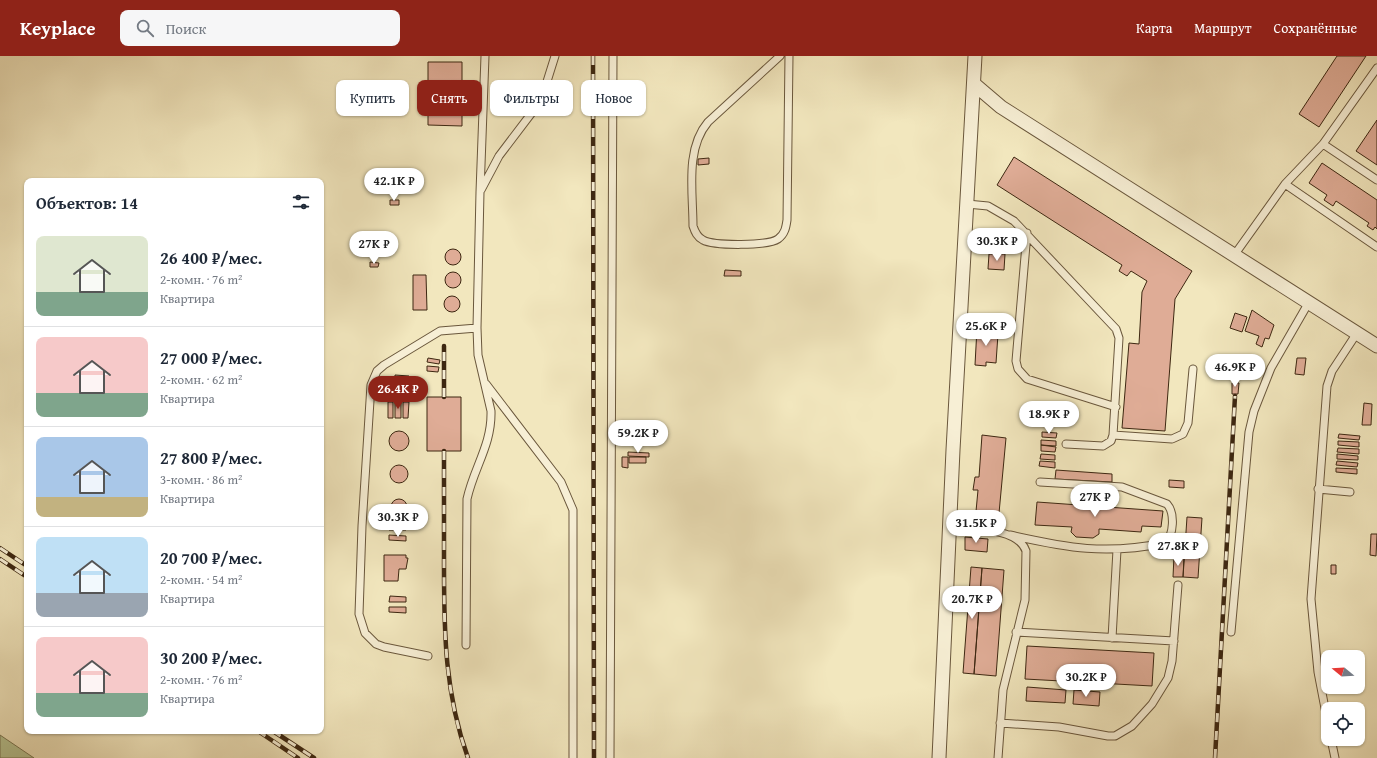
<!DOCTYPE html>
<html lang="ru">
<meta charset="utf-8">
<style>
:root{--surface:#fff;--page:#f6f6f7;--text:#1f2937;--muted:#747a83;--line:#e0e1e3;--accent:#8f2418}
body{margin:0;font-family:"Gentium Book Plus",serif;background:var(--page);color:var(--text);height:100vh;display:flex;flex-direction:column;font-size:15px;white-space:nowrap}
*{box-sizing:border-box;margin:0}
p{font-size:13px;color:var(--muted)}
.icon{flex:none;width:22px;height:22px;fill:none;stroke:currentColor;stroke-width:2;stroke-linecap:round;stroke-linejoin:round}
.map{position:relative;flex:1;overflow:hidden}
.sheet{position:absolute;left:24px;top:122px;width:300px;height:556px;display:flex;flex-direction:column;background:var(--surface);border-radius:8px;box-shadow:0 1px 3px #0004}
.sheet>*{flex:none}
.banner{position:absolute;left:336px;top:24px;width:380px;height:36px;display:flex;gap:8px}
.needle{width:26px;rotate:288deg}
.tools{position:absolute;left:1321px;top:594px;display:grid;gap:8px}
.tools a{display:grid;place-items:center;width:44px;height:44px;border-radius:8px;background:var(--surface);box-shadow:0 1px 3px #0004;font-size:20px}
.price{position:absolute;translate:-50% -34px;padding:0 9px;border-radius:14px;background:#fff;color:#222;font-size:13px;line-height:26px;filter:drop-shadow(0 1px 2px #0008)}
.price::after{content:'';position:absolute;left:50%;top:24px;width:12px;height:9px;margin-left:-6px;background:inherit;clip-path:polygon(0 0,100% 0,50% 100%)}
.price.current{background:var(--accent);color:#fff}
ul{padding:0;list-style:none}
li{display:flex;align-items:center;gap:12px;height:100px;padding:0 12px}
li+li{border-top:1px solid var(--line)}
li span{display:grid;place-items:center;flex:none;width:112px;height:80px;border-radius:8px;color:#555}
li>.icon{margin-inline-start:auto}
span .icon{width:48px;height:48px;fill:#fffc;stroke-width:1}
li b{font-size:17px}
h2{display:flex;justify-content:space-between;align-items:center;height:48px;padding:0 12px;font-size:17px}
.chip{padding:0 14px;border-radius:8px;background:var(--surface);box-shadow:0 1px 3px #0004;font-size:14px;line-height:36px}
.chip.current{background:var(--accent);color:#fff}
header{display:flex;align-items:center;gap:24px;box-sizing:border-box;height:56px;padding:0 20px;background:var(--accent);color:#fff}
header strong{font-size:19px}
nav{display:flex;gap:22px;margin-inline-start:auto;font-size:14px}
.search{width:280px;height:36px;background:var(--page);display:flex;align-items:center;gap:10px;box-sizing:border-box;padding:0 14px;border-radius:8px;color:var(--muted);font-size:15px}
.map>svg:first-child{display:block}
.green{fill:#b8c694;stroke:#7a7652}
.building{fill:#dfac96;stroke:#3d2711}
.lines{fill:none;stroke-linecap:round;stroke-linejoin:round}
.service-casing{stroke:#6a573c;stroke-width:9}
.minor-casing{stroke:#6a573c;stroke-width:15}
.service{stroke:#f7efd5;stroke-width:7}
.minor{stroke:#f7efd5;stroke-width:13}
.rail-casing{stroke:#3d2711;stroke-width:4.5}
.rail{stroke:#f7efd5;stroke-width:3;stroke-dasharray:9;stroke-linecap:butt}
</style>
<header>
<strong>Keyplace</strong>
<div class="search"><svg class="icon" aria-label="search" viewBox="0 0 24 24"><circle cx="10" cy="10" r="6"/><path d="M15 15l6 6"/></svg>Поиск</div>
<nav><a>Карта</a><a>Маршрут</a><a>Сохранённые</a></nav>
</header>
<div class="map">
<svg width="1377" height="702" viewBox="0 0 1377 702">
<rect width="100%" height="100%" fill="#f2e7be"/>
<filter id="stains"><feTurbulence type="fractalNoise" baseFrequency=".005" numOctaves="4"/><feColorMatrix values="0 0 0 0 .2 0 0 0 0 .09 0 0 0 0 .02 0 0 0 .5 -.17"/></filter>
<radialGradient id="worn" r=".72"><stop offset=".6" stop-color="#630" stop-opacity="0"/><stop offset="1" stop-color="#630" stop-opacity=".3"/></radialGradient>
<path class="green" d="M 0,679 L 34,702 L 0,702 Z"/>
<path class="building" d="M 1337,0 L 1366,0 L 1319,71 L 1299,58 Z
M 428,6 L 462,6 L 462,70 L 428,69 Z
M 1377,64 L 1377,109 L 1356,95 Z
M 1014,101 L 1192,215 L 1175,243 L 1165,375 L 1122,372 L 1129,287 L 1139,288 L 1142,236 L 1147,225 L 1131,215 L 1127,220 L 1119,215 L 1122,209 L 997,129 Z
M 709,102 L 709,108 L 698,109 L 698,103 Z
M 1322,107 L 1377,144 L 1377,173 L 1375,171 L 1373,174 L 1367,170 L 1369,167 L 1336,145 L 1333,150 L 1324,144 L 1327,139 L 1309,127 Z
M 390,144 L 399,144 L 399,149 L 390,149 Z
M445 201a8 8 0 1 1 16 0a8 8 0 1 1-16 0Z
M 989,198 L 1005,198 L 1004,214 L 988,213 Z
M 370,206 L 379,207 L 378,211 L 370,211 Z
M 725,214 L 741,215 L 741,220 L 724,220 Z
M445 224a8 8 0 1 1 16 0a8 8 0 1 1-16 0Z
M 413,219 L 426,219 L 427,254 L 413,254 Z
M444 248a8 8 0 1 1 16 0a8 8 0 1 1-16 0Z
M 1252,254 L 1274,269 L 1269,283 L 1265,282 L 1262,291 L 1256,288 L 1259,280 L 1245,275 Z
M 1235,257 L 1247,261 L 1242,276 L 1230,272 Z
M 977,272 L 989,273 L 988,278 L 998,278 L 996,307 L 986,306 L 986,310 L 975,309 Z
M 428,302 L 440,304 L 439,308 L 427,306 Z
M 1297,302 L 1306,302 L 1304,319 L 1295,318 Z
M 427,310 L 439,311 L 438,316 L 427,315 Z
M 395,319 L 409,320 L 409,324 L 395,324 Z
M 1232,327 L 1239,327 L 1238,338 L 1232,338 Z
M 393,328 L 403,328 L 402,333 L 406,333 L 406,339 L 393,339 Z
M 427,341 L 461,341 L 461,395 L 427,395 Z
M 388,346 L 393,346 L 393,362 L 388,362 Z
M 395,346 L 401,346 L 401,362 L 395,362 Z
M 403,346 L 409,346 L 408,362 L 403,362 Z
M 1364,347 L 1372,348 L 1371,369 L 1362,369 Z
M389 385a10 10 0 1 1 20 0a10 10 0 1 1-20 0Z
M 1042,376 L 1057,377 L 1056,382 L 1042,381 Z
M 1339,378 L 1360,380 L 1359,384 L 1338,382 Z
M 982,379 L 1006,382 L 998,468 L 975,466 L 978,434 L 973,434 L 975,421 L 979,421 Z
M 1041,384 L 1056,385 L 1056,390 L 1041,389 Z
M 1338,385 L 1359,386 L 1359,391 L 1338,389 Z
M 1041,389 L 1056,391 L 1055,396 L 1041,395 Z
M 1338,392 L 1359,393 L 1359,398 L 1337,396 Z
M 628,396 L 649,397 L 649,401 L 628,400 Z
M 1041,398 L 1055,399 L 1055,404 L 1040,403 Z
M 1337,398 L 1358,400 L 1358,404 L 1337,403 Z
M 622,401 L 628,401 L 628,412 L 622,411 Z
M 629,401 L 646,401 L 646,407 L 629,407 Z
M 1040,405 L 1055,406 L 1055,412 L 1039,410 Z
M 1337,405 L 1358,407 L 1357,411 L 1336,409 Z
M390 418a9 9 0 1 1 18 0a9 9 0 1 1-18 0Z
M 1336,412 L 1357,413 L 1357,418 L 1336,416 Z
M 1056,414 L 1112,418 L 1112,426 L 1055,423 Z
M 1169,424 L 1184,425 L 1184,432 L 1169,431 Z
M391 451a8 8 0 1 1 16 0a8 8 0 1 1-16 0Z
M 1037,446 L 1163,455 L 1161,471 L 1142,470 L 1141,476 L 1099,473 L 1099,478 L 1093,482 L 1076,481 L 1071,476 L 1072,471 L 1035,469 Z
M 1187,461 L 1202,462 L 1198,522 L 1183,521 Z
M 389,469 L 406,469 L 406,474 L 389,474 Z
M 1371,478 L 1377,478 L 1376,500 L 1370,499 Z
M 389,479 L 406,480 L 406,485 L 389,484 Z
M 965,481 L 988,483 L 987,496 L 965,494 Z
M 384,499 L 406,499 L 406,502 L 408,502 L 406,513 L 399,513 L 398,525 L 384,525 Z
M 1174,500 L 1184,501 L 1183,521 L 1173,521 Z
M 1331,509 L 1336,509 L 1336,518 L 1331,518 Z
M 971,511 L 982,512 L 974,618 L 963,617 Z
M 982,512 L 1004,514 L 996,620 L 974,618 Z
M 390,540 L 406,541 L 406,546 L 389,546 Z
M 389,551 L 406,551 L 406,557 L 389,556 Z
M 1027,590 L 1154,597 L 1152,630 L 1025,623 Z
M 1327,607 L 1327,619 L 1322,619 L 1321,608 Z
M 1027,631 L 1066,634 L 1065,647 L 1026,645 Z
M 1074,634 L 1100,636 L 1099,650 L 1073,648 Z"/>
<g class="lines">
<defs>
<path id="service" d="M 780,0 L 708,66 C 685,93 693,136 693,170 C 695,176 697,181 703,184 C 714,190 768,190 778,183 C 785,178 786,171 787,164 L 789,0
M 1323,88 L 1377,124
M 1285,128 L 1377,191
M 481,134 L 499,100 L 537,50 L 544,35 L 555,0
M 967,148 L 988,150 L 1014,165 L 1116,273 L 1119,282 L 1113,379 L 1111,385 L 1103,390 L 1066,388
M 1027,177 L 1016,305 L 1018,313 L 1027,323 L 1116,351
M 1235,198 L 1285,128 L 1323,88 L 1377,12
M 486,328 L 561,426 L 573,454 L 573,702
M 1113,379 L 1172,383 L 1183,378 L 1188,367 L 1193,313
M 1318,433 L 1350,436
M 949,471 C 971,473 1018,471 1026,495 L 1025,544 L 1003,634 L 998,702
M 1010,479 C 1068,492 1105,499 1165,487 C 1174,479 1175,457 1167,448 L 1122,431 L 1040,426
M 1016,576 L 1174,585
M 1231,576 L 1249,376 L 1254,355 L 1271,312 L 1309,246
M 1112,582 L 1117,494
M 466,589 L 467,443 C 474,411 492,389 491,355 L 478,299 L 477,272 L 480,136 L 485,0
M 428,600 L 384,591 L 376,588 L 365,577 L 359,558 L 362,470 L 371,329 L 377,315 L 384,309 L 440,275 L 477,272
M 1000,667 L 1059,671 L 1108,680 L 1115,680 L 1132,670 L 1152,648 L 1168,622 L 1172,605 L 1178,529
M 1328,668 L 1318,616 L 1311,543 L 1327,330 L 1332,315 L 1357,277
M 1331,683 L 1335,702
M 610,702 L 613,0"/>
<path id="minor" d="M 974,28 L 1001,51 L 1377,290
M 939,702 L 953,394 L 975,0"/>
</defs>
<use href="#service" class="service-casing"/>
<use href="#minor" class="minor-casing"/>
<use href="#service" class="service"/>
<use href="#minor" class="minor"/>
<defs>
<path id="rail" d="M 593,0 L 594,702
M 444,341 L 444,290
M 444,395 C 444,434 444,472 444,511 C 444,578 445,638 468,702
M 0,492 L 27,510
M 0,503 L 27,521
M 258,675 L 298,702
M 273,675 L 314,702
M 1215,702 L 1235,340"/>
</defs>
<use href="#rail" class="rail-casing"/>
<use href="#rail" class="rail"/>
</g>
<rect width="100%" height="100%" filter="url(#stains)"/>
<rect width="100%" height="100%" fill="url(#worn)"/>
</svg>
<div class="tools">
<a><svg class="needle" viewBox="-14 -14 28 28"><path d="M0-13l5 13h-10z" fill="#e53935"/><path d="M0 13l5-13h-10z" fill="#747a83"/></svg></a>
<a><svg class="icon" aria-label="locate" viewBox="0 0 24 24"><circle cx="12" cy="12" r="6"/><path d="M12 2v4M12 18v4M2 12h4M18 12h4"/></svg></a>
</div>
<b class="price" style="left:394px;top:146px">42.1K ₽</b>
<b class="price" style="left:997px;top:206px">30.3K ₽</b>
<b class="price" style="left:374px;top:209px">27K ₽</b>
<b class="price" style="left:986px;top:291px">25.6K ₽</b>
<b class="price" style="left:1235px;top:332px">46.9K ₽</b>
<b class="price current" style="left:398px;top:354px">26.4K ₽</b>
<b class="price" style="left:1049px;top:379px">18.9K ₽</b>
<b class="price" style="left:638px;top:398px">59.2K ₽</b>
<b class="price" style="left:1095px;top:462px">27K ₽</b>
<b class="price" style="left:398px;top:482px">30.3K ₽</b>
<b class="price" style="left:976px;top:488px">31.5K ₽</b>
<b class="price" style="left:1178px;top:511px">27.8K ₽</b>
<b class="price" style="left:972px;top:564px">20.7K ₽</b>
<b class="price" style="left:1086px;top:642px">30.2K ₽</b>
<div class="banner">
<a class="chip">Купить</a>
<a class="chip current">Снять</a>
<a class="chip">Фильтры</a>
<a class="chip">Новое</a>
</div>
<section class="sheet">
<h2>Объектов: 14<svg class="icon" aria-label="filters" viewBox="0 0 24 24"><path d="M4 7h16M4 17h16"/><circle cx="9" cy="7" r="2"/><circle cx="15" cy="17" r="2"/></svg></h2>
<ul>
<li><span style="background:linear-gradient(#dfe7d0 70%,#7fa58c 0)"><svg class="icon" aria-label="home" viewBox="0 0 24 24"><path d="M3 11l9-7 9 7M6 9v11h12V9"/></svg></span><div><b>26 400 ₽/мес.</b><p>2-комн. · 76 m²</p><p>Квартира</p></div></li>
<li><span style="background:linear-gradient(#f6c9c9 70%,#7fa58c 0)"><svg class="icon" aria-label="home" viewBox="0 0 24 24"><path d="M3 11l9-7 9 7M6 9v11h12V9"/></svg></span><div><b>27 000 ₽/мес.</b><p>2-комн. · 62 m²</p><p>Квартира</p></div></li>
<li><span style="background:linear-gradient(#a9c7e8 75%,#c2b280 0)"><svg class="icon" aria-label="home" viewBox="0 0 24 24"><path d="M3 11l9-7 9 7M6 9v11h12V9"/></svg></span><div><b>27 800 ₽/мес.</b><p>3-комн. · 86 m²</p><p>Квартира</p></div></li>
<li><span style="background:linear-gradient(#bfe0f5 70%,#9aa5b1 0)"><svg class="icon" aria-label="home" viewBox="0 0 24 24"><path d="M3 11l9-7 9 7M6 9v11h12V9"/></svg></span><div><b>20 700 ₽/мес.</b><p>2-комн. · 54 m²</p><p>Квартира</p></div></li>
<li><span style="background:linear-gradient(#f6c9c9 70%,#7fa58c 0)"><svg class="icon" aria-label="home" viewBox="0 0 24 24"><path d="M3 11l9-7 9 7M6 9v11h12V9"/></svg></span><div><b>30 200 ₽/мес.</b><p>2-комн. · 76 m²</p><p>Квартира</p></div></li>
</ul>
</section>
</div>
